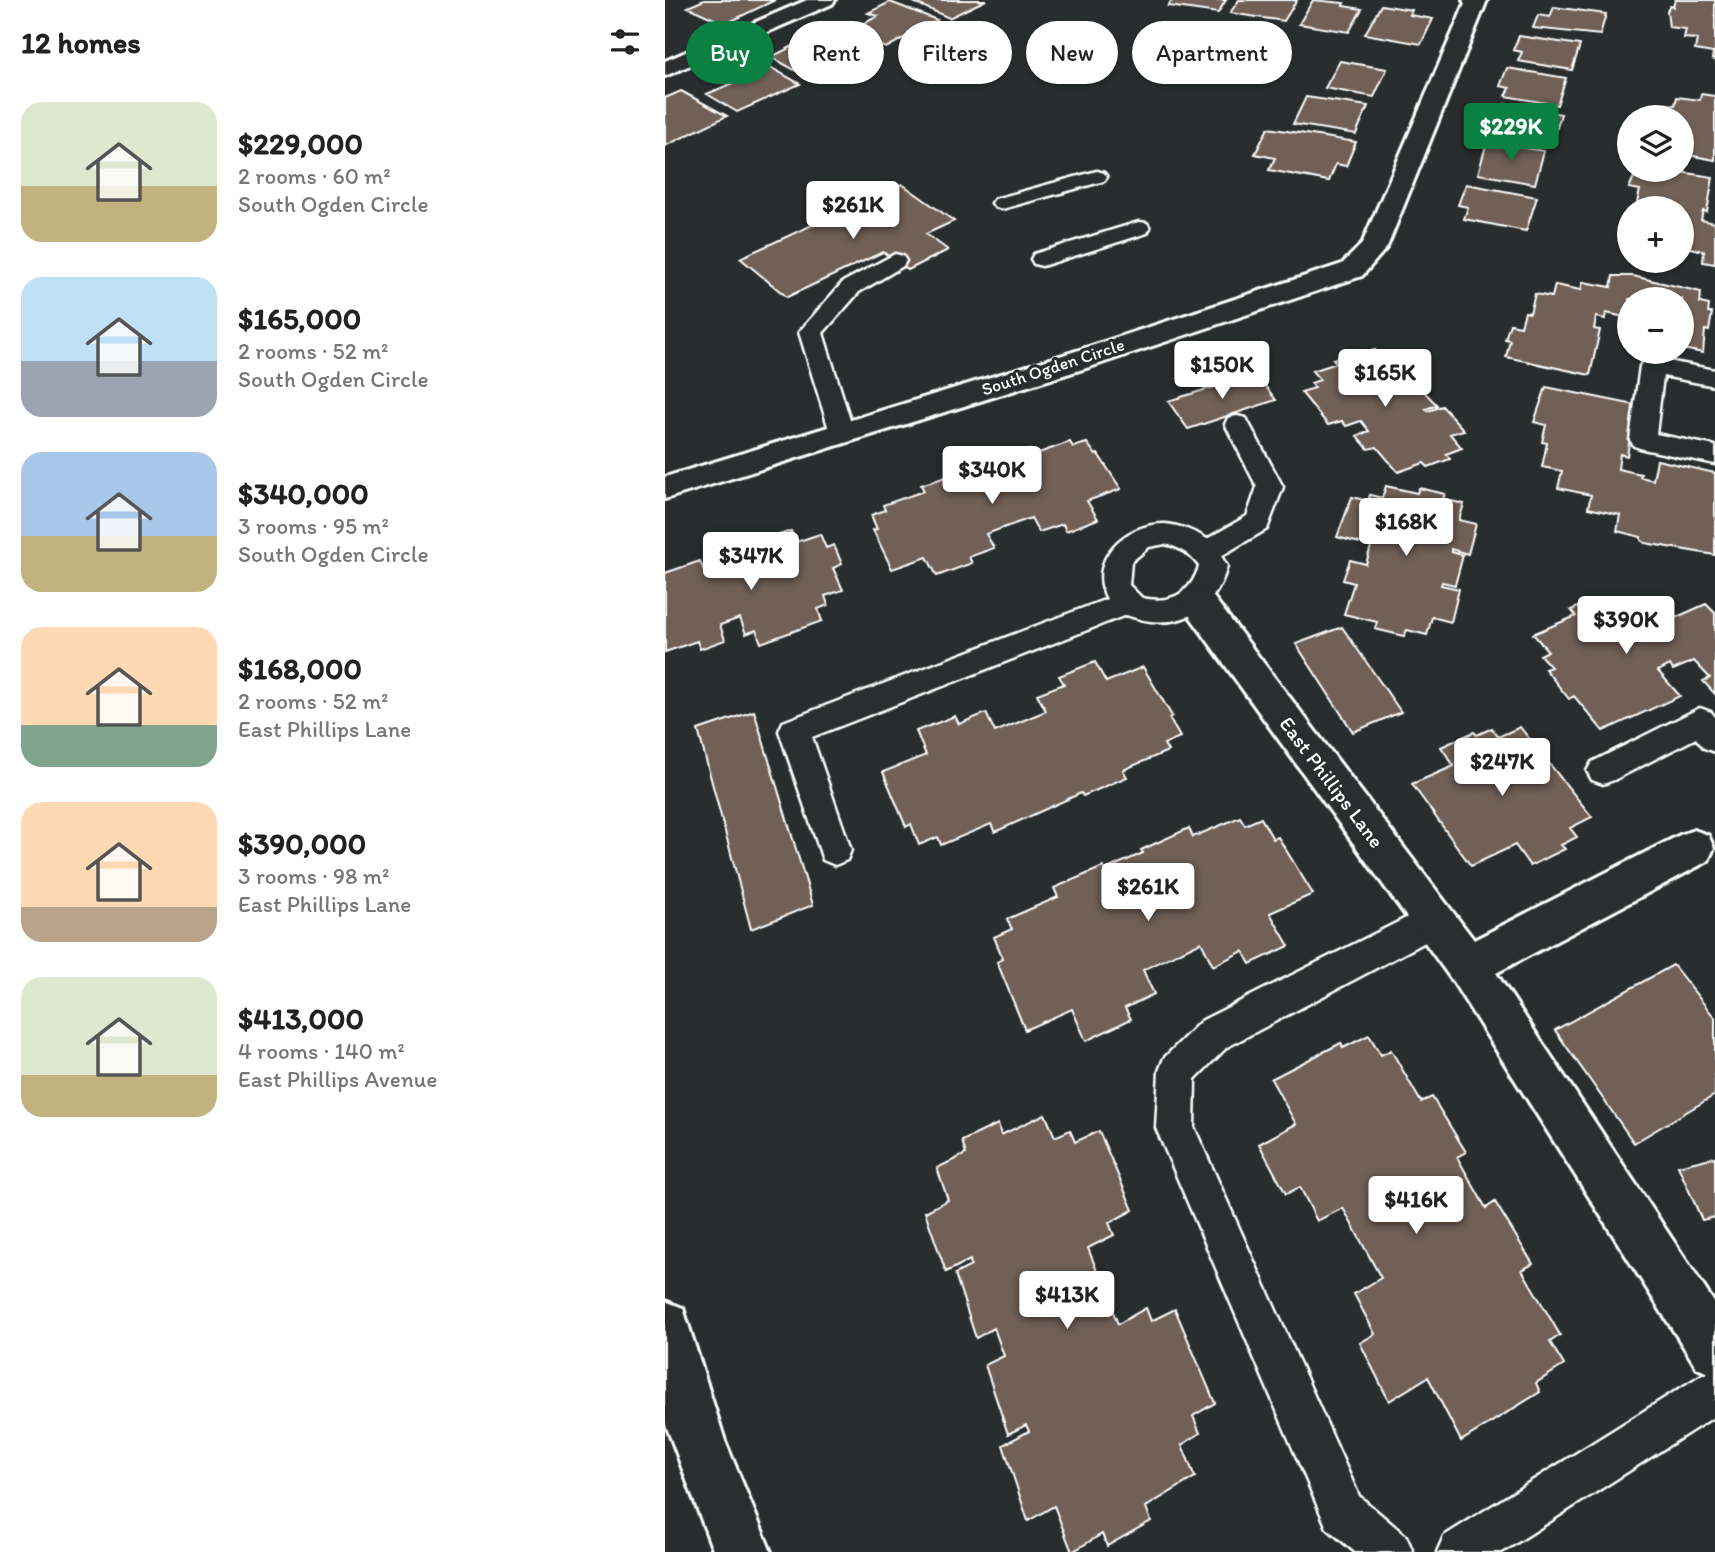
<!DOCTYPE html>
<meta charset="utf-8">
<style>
:root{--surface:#fff;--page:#f2f2f2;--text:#222;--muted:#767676;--accent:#0b8043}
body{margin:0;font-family:Itim,sans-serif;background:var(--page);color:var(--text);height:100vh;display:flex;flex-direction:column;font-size:26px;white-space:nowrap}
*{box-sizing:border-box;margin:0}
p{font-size:23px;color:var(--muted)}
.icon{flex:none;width:38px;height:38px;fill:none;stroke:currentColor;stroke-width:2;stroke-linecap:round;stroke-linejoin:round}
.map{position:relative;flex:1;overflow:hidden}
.drawer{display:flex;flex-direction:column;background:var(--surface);width:665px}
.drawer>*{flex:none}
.hud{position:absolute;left:21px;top:21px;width:665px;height:63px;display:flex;gap:14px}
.tools{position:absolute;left:952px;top:105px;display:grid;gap:14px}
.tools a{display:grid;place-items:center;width:77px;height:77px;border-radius:50%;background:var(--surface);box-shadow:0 2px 5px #0004;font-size:35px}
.price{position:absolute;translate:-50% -60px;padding:0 16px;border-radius:7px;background:#fff;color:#222;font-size:23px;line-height:46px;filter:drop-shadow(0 2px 4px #0008)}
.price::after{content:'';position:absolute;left:50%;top:42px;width:21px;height:16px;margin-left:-10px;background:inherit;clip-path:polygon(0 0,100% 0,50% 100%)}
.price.current{background:var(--accent);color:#fff}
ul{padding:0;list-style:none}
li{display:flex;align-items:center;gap:21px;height:175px;padding:0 21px}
li span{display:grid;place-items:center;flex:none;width:196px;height:140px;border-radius:21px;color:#555}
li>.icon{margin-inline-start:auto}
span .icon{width:84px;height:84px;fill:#fffc;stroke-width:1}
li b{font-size:30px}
h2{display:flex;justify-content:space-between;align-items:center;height:84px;padding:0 21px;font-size:30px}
.tag{padding:0 24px;border-radius:32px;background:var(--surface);box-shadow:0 2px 5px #0004;font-size:24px;line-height:63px}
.tag.current{background:var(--accent);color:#fff}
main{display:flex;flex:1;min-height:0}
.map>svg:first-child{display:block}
.building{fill:#706157;stroke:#fff;stroke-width:2}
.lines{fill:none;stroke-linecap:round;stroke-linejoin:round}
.lane-casing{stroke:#fff;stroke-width:5}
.street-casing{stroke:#fff;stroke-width:6}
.secondary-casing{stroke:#fff;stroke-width:6}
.lane{fill:#2a2d2e;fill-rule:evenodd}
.street{fill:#2a2d2e;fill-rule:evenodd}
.secondary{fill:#2a2d2e;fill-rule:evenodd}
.labels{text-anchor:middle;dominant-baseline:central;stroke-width:6;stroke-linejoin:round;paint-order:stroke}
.far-street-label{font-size:18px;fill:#fff;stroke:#2a2d2e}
.street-label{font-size:21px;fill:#fff;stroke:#2a2d2e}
</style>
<main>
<section class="drawer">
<h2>12 homes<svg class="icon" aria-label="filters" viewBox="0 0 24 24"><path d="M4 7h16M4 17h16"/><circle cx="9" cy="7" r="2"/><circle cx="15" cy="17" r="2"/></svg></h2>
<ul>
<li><span style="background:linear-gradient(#dfe7d0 60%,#c2b280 0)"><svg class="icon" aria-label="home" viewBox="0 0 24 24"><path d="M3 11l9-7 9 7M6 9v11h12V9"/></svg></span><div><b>$229,000</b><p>2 rooms · 60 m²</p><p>South Ogden Circle</p></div></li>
<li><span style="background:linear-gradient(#bfe0f5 60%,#9aa5b1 0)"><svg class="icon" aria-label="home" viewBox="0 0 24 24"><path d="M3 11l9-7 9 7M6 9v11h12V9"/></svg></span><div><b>$165,000</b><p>2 rooms · 52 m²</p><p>South Ogden Circle</p></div></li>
<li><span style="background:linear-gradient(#a9c7e8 60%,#c2b280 0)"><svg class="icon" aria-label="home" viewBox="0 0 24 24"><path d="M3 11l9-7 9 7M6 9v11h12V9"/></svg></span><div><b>$340,000</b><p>3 rooms · 95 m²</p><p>South Ogden Circle</p></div></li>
<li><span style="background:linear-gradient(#ffd9b3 70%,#7fa58c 0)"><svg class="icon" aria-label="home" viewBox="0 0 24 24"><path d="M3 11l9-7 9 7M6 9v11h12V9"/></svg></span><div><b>$168,000</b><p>2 rooms · 52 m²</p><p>East Phillips Lane</p></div></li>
<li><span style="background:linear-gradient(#ffd9b3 75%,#b9a48a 0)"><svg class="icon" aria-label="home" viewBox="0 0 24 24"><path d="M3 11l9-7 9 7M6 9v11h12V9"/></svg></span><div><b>$390,000</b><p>3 rooms · 98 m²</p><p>East Phillips Lane</p></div></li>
<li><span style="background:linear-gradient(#dfe7d0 70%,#c2b280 0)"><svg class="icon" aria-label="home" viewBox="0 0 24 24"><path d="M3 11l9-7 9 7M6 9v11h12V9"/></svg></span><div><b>$413,000</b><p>4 rooms · 140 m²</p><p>East Phillips Avenue</p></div></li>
</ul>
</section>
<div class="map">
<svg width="1050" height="1552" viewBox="0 0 1050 1552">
<rect width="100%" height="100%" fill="#2a2d2e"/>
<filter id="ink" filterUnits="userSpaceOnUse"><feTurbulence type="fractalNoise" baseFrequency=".0143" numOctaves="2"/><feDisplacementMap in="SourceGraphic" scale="14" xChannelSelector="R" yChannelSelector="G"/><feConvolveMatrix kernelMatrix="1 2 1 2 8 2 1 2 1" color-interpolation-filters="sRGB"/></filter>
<g filter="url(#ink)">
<path class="building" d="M 39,0 L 110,0 L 60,24 L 23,7 Z
M 252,0 L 321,0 L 284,18 L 248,2 Z
M 507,0 L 561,0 L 553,13 L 503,6 Z
M 574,0 L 632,0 L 619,21 L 565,13 Z
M 648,0 L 679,3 L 678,6 L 697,9 L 684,32 L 634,24 Z
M 1010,0 L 1050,0 L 1050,60 L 1047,59 L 1048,53 L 1030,50 L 1032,39 L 1019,38 L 1021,29 L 1004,27 L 1002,11 L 1005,6 L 1008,7 Z
M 225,2 L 272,20 L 221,48 L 183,32 L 213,16 L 203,13 Z
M 716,5 L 747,10 L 745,15 L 768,19 L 756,44 L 700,34 Z
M 889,7 L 941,14 L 935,35 L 868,28 L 873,15 L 885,17 Z
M 154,33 L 196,55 L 144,78 L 106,57 Z
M 854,36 L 915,45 L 907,70 L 853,61 L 857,52 L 848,50 Z
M 91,59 L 135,84 L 72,112 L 42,94 L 77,79 L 64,71 Z
M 675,61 L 722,69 L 709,97 L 660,88 Z
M 842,68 L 901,78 L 892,105 L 841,96 L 845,88 L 835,86 Z
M 16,91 L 62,116 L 0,146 L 0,98 Z
M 1036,94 L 1050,96 L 1050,160 L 1017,154 L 1017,117 L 989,117 L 993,116 L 995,103 L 1010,105 L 1012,97 L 1035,100 Z
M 641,97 L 703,106 L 691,134 L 628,124 Z
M 840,104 L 896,114 L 888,141 L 831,131 Z
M 603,128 L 691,142 L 681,166 L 671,164 L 664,181 L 604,170 L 610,158 L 590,154 Z
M 822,142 L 879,151 L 870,184 L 813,174 Z
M 972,170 L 1002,170 L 1048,177 L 1042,212 L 1038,211 L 1036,220 L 1050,223 L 1050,264 L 1038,262 L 1039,251 L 1017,246 L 1017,208 L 976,208 L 977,204 L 972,203 L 975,190 L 964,188 Z
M 237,184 L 289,221 L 261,234 L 283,250 L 243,270 L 218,252 L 122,297 L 75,258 Z
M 801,184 L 872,197 L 861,231 L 799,219 L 803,207 L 793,205 Z
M 948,276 L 968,276 L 1036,292 L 1035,303 L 1044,305 L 1043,313 L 1047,313 L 1044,331 L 1040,330 L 1038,353 L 1017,349 L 1017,299 L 964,299 L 964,338 L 961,338 L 964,318 L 941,313 L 940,319 L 931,317 L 929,329 L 935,330 L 925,375 L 841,357 L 845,340 L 840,339 L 845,324 L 856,326 L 860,312 L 865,313 L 870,294 L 887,297 L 890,285 L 916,290 L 918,282 L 946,287 Z
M 710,350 L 720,362 L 733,358 L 753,380 L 740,385 L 742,387 L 752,384 L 772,405 L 761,409 L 763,411 L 777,406 L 799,430 L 785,434 L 797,448 L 781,454 L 785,459 L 763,467 L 759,463 L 733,472 L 712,447 L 703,449 L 692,436 L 704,431 L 696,421 L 681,426 L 677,421 L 663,425 L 636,392 L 650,388 L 646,383 L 655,380 L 647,371 L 672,363 L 668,359 L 689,352 L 693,356 Z
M 591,374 L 611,400 L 523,429 L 503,401 Z
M 881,387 L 970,405 L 962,456 L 955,454 L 953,469 L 976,474 L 975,477 L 988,480 L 992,460 L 1050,473 L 1050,555 L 980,543 L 976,540 L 976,537 L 952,531 L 955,515 L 923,508 L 926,495 L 893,488 L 897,471 L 877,467 L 882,443 L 877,442 L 881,425 L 869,422 Z
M 405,442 L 408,447 L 422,443 L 431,455 L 433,454 L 456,489 L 422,501 L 433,519 L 401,531 L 398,524 L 374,532 L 366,518 L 321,534 L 329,548 L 304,557 L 307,563 L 272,576 L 262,557 L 227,569 L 208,530 L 212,529 L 206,515 L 220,510 L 218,505 L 259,491 L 256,485 L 296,472 L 296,474 L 364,450 L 368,455 Z
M 721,486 L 752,493 L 754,488 L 780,494 L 778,499 L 799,504 L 794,520 L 811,524 L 803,554 L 786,549 L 786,552 L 798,555 L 790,585 L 777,582 L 776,585 L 794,589 L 786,622 L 767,617 L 762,635 L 742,630 L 739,636 L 710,629 L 712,622 L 679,614 L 689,583 L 678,580 L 685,560 L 701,564 L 706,546 L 672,537 L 687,497 L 703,501 L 705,495 L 717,498 Z
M 126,531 L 131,542 L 155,534 L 161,548 L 169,545 L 177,564 L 168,568 L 178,590 L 160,596 L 163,605 L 153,609 L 157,621 L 96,643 L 91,630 L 81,634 L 75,618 L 55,625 L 60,640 L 35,649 L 32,641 L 0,652 L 0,573 L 35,561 L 40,573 L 43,572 L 40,563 L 81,549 L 85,558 L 89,556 L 85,545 Z
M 958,597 L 974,614 L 998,603 L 1012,617 L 1041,604 L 1050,613 L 1050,694 L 1038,681 L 1045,678 L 1029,661 L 1008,670 L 1005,665 L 993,671 L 1015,696 L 938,731 L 909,696 L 904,699 L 880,669 L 886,667 L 875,655 L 883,651 L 868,634 L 911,616 L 906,610 L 928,601 L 934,601 L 937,605 Z
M 677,627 L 736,712 L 688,732 L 631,644 Z
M 430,662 L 441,682 L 478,667 L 507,716 L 504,718 L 515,737 L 499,744 L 503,751 L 458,770 L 462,777 L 418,796 L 416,793 L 330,832 L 326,824 L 276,845 L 273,837 L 254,845 L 246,824 L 241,827 L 218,772 L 261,755 L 251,731 L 290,716 L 294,724 L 321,713 L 330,732 L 381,711 L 372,694 L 399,684 L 394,676 Z
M 89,711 L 148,905 L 86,929 L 33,730 Z
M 855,727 L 927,817 L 905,828 L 912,837 L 896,845 L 900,849 L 865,866 L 850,845 L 806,866 L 747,784 L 789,766 L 776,747 L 809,732 L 812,735 L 827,728 L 833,737 Z
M 575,817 L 580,825 L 596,818 L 608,839 L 613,837 L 648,894 L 605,913 L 624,946 L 585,964 L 578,951 L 548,966 L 536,942 L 478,970 L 489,994 L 460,1008 L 466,1019 L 421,1041 L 407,1009 L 360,1030 L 332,962 L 338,959 L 329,937 L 347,929 L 342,919 L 393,897 L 389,888 L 438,867 L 440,870 L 478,853 L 476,850 L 524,828 L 528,837 Z
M 1008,965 L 1050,1018 L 1050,1095 L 969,1143 L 890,1030 Z
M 704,1035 L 716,1055 L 726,1050 L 756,1102 L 767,1097 L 801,1152 L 792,1157 L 821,1208 L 830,1202 L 868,1264 L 857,1270 L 895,1335 L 885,1342 L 899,1365 L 871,1383 L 875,1392 L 796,1441 L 763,1377 L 724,1401 L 695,1343 L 710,1334 L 689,1294 L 716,1278 L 678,1208 L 652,1221 L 635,1187 L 621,1194 L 594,1144 L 631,1124 L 606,1079 L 676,1043 L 678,1048 Z
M 380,1114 L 390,1137 L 405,1130 L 410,1142 L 434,1131 L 468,1210 L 444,1223 L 449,1235 L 423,1248 L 453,1324 L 481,1308 L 486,1321 L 510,1309 L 550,1403 L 528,1416 L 535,1433 L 517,1445 L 530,1477 L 481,1507 L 486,1521 L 442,1546 L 437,1534 L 407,1552 L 389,1506 L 363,1521 L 338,1445 L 364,1431 L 361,1425 L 343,1434 L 320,1365 L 339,1356 L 329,1328 L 311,1338 L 290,1274 L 306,1266 L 305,1260 L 281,1272 L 260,1212 L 283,1200 L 272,1168 L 301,1154 L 297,1141 L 333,1124 L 336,1135 Z
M 1050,1157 L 1050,1217 L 1037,1220 L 1013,1166 Z"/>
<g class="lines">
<defs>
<path id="lane" d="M 432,171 L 439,173 L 442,177 L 439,181 L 337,209 L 330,207 L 327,203 L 330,199 Z
M 474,222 L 482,223 L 485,228 L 482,233 L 377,266 L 369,264 L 366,259 L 369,254 Z
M 230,254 L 238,256 L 241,261 L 238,266 L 194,292 L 158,333 L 189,433 L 185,439 L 176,442 L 167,439 L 134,332 L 178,282 Z
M 987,358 L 1050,370 L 1050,386 L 998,376 L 991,434 L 1050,446 L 1050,464 L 978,449 L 969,446 L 965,440 L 975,366 L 979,361 Z
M 572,416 L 581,418 L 618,487 L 602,529 L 556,556 L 562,566 C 549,616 508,632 461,615 L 147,737 L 186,850 L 182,860 L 170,865 L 158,860 L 114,731 L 118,722 L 442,599 C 421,560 461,523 500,524 C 514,525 531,532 542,539 L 582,516 L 592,487 L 560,424 L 563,418 ZM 500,544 C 515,547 525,554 534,566 C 526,594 506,604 477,598 L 464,585 L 466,562 L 484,547 Z
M 1035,708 L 1046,712 L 1050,717 L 1050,752 L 1039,748 L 1031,738 L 949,780 L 938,784 L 927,780 L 922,771 L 927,762 Z
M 769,904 L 781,909 L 786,920 L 781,931 L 562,1047 L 530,1079 L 529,1127 L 694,1496 L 741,1536 L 748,1552 L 690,1552 L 662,1528 L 491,1128 L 494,1071 L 499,1058 L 536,1021 Z
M 1050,1370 L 1050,1416 L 837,1552 L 772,1552 L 779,1536 L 1035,1376 Z"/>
<path id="street" d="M 142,0 L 170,0 L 167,4 L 0,76 L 0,61 Z
M 798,0 L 822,0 L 722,247 L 697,276 L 431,365 L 0,499 L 0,477 L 411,351 L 677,264 L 697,244 L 800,4 Z
M 531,586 L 543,590 L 809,940 L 1015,835 L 1029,830 L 1043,835 L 1049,848 L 1043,861 L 831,973 L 1050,1304 L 1050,1376 L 1032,1368 L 787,980 L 519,608 L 514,599 L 519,590 Z"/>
<path id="secondary" d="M 0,1301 L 18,1308 L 60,1441 L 106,1552 L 49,1552 L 46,1545 L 0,1422 Z"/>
</defs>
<use href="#lane" class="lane-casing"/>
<use href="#street" class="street-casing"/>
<use href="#secondary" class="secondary-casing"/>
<use href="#lane" class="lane"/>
<use href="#street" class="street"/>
<use href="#secondary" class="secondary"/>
</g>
</g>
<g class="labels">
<g class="far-street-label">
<text transform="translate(388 367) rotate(-18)">South Ogden Circle</text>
</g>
<g class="street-label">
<text transform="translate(667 782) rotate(53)">East Phillips Lane</text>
</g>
</g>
</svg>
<div class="tools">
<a><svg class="icon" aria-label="layers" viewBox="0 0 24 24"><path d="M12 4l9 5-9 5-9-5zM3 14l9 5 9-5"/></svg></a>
<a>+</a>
<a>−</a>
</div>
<b class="price current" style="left:846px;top:163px">$229K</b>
<b class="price" style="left:188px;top:241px">$261K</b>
<b class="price" style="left:557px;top:401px">$150K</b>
<b class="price" style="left:720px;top:409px">$165K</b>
<b class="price" style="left:327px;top:506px">$340K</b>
<b class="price" style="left:741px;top:558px">$168K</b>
<b class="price" style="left:86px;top:592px">$347K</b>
<b class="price" style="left:961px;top:656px">$390K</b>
<b class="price" style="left:837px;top:798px">$247K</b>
<b class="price" style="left:483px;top:923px">$261K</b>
<b class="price" style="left:751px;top:1236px">$416K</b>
<b class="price" style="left:402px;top:1331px">$413K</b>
<div class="hud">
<a class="tag current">Buy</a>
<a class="tag">Rent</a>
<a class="tag">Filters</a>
<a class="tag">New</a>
<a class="tag">Apartment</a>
</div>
</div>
</main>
